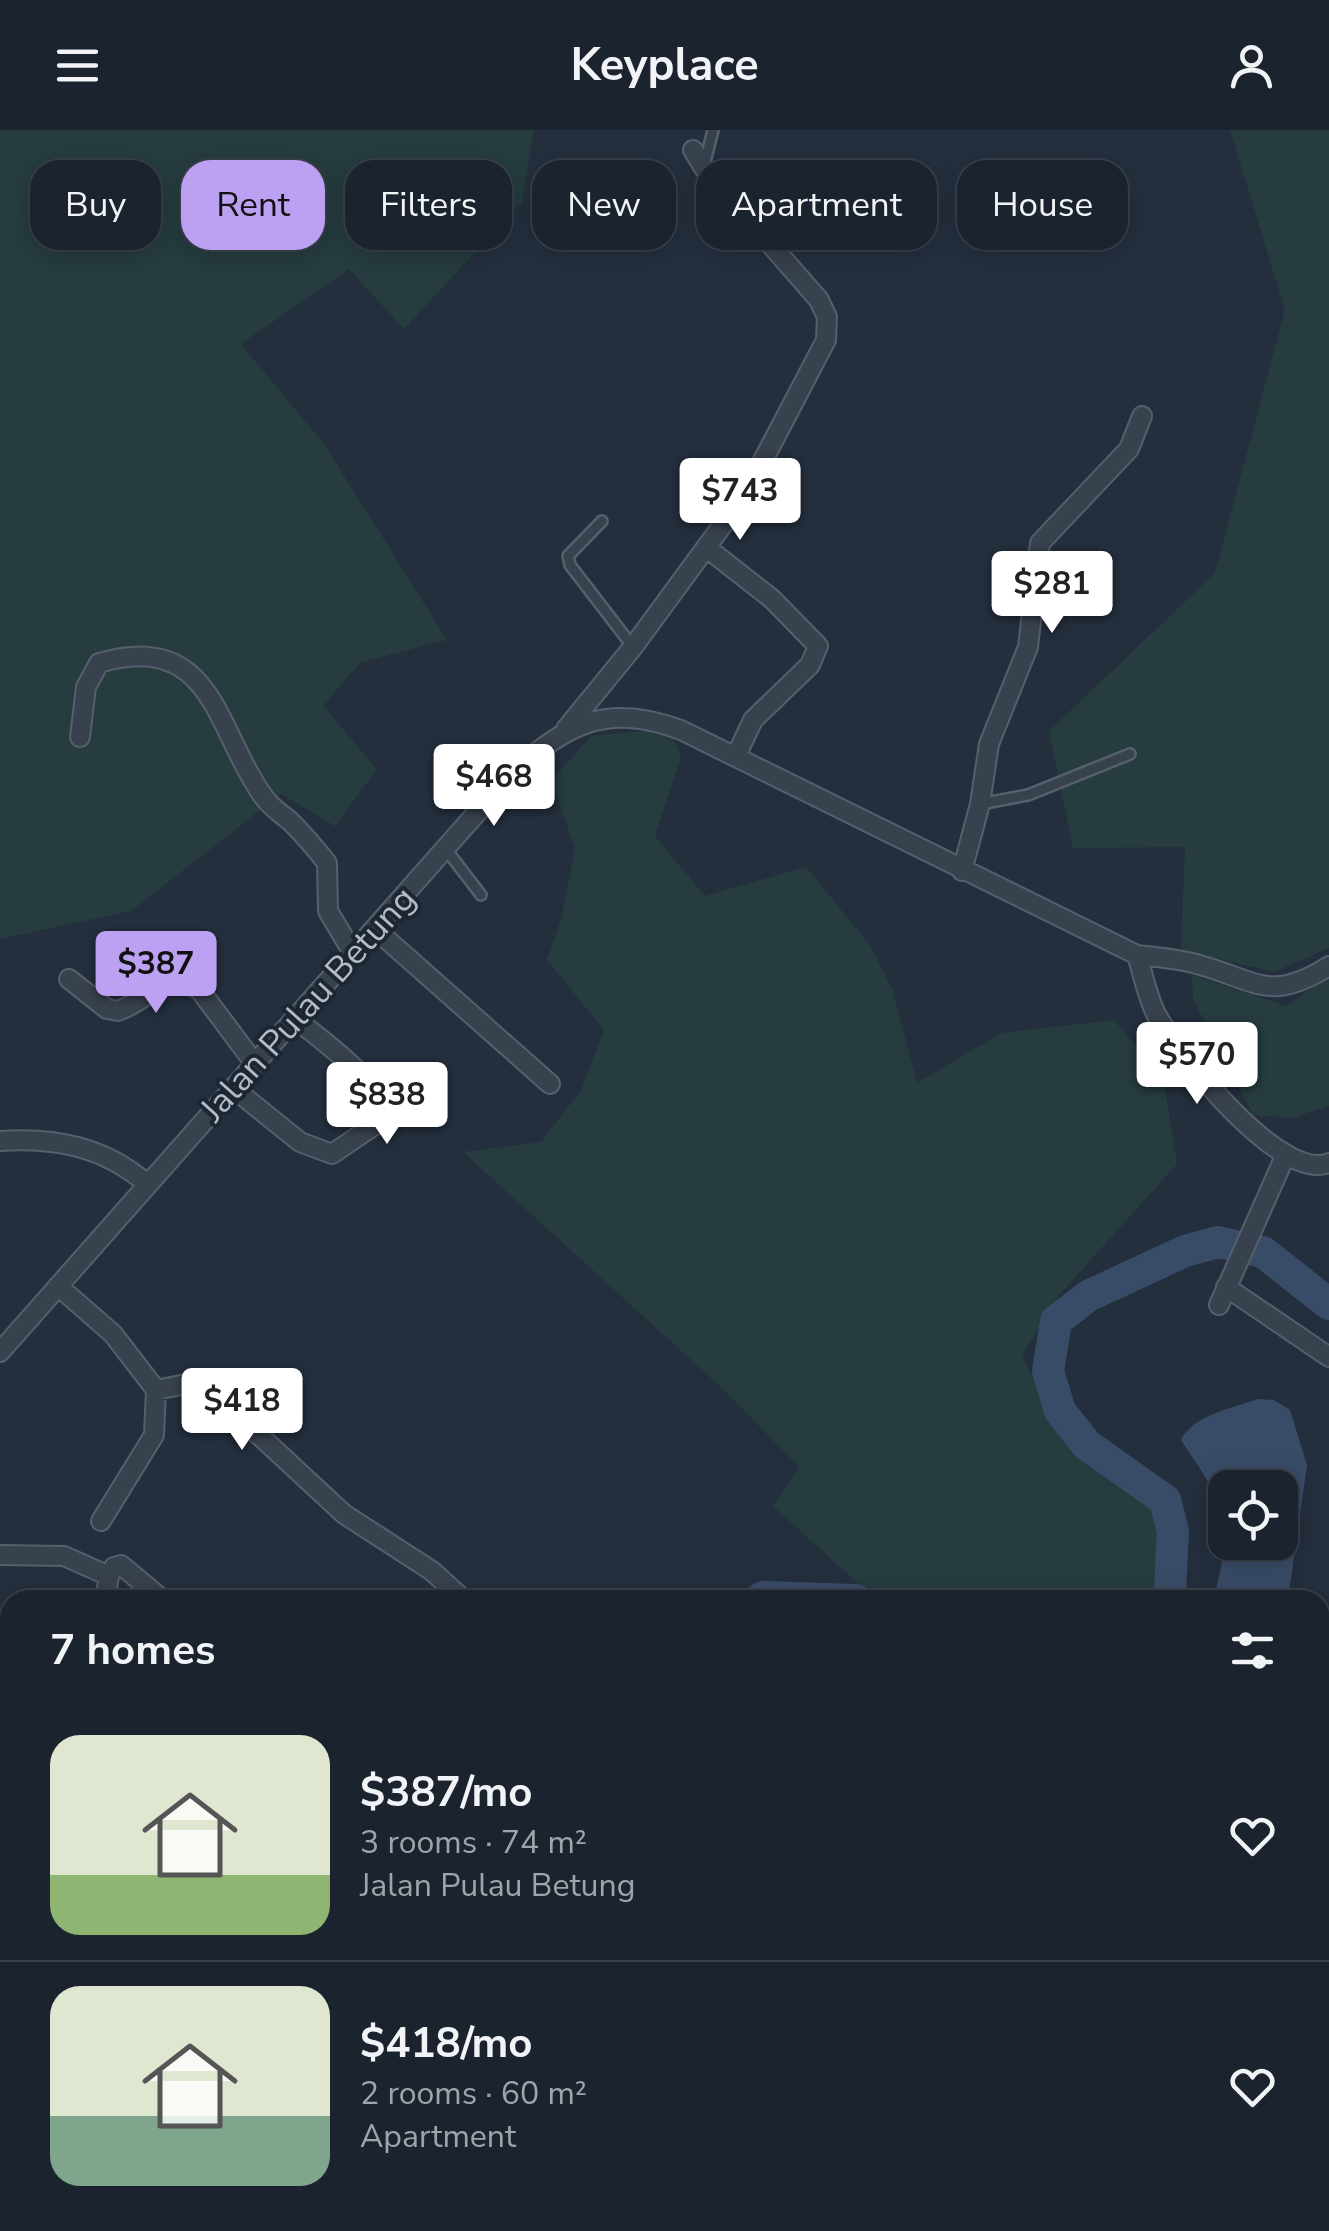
<!DOCTYPE html>
<meta charset="utf-8">
<style>
:root{--surface:#1b232e;--page:#282f3a;--text:#f1f3f6;--muted:#a0a4aa;--line:#39404a;--accent:#bca0f2}
body{margin:0;font-family:"Nunito Sans",sans-serif;background:var(--page);color:var(--text);height:100vh;display:flex;flex-direction:column;font-size:38px;white-space:nowrap}
*{box-sizing:border-box;margin:0}
p{font-size:32px;color:var(--muted)}
.icon{flex:none;width:55px;height:55px;fill:none;stroke:currentColor;stroke-width:2;stroke-linecap:round;stroke-linejoin:round}
.map{position:relative;flex:1;overflow:hidden}
.side{position:absolute;left:0px;top:1460px;width:1330px;height:642px;display:flex;flex-direction:column;background:var(--surface);border-radius:30px 30px 0 0;box-shadow:0 5px 25px #0003,0 0 0 2px var(--line)}
.side>*{flex:none}
.hud{position:absolute;left:30px;top:30px;width:1270px;height:90px;display:flex;gap:20px}
.tools{position:absolute;left:1208px;top:1340px;display:grid;gap:20px}
.tools a{display:grid;place-items:center;width:90px;height:90px;border-radius:20px;background:var(--surface);box-shadow:0 5px 25px #0003,0 0 0 2px var(--line);font-size:50px}
.price{position:absolute;translate:-50% -85px;padding:0 22px;border-radius:10px;background:#fff;color:#222;font-size:32px;line-height:65px;filter:drop-shadow(0 2px 5px #0008)}
.price::after{content:'';position:absolute;left:50%;top:60px;width:30px;height:22px;margin-left:-15px;background:inherit;clip-path:polygon(0 0,100% 0,50% 100%)}
.price.selected{background:var(--accent);color:#111}
ul{padding:0;list-style:none}
li{display:flex;align-items:center;gap:30px;height:250px;padding:0 50px}
li+li{border-top:2px solid var(--line)}
li span{display:grid;place-items:center;flex:none;width:280px;height:200px;border-radius:30px;color:#555}
li>.icon{margin-inline-start:auto}
span .icon{width:120px;height:120px;fill:#fffc;stroke-width:1}
li b{font-size:42px}
h2{display:flex;justify-content:space-between;align-items:center;height:120px;padding:0 50px;font-size:42px}
.pill{padding:0 35px;border-radius:30px;background:var(--surface);box-shadow:0 5px 25px #0003,0 0 0 2px var(--line);font-size:35px;line-height:90px}
.pill.selected{background:var(--accent);color:#111}
header{display:flex;justify-content:space-between;align-items:center;height:130px;padding:0 50px;background:var(--surface);font-size:45px;font-weight:700}
.map>svg:first-child{display:block}
.green{fill:#263c3f}
.water{fill:#394c67}
.lines{fill:none;stroke-linecap:round;stroke-linejoin:round}
.river{stroke:#394c67;stroke-width:32}
.lane-casing{stroke:#565f6c;stroke-width:14}
.street-casing{stroke:#565f6c;stroke-width:22}
.lane{stroke:#38414e;stroke-width:9}
.street{stroke:#38414e;stroke-width:18}
.labels{text-anchor:middle;dominant-baseline:central;stroke-width:8;stroke-linejoin:round;paint-order:stroke}
.street-label{font-size:35px;fill:#b4bcc9;stroke:#1d2633}
</style>
<header><svg class="icon" aria-label="menu" viewBox="0 0 24 24"><path d="M4 6h16M4 12h16M4 18h16"/></svg>Keyplace<svg class="icon" aria-label="person" viewBox="0 0 24 24"><circle cx="12" cy="8" r="4"/><path d="M4 21q1-7 8-7t8 7"/></svg></header>
<div class="map">
<svg width="1329" height="2101" viewBox="0 0 1329 2101">
<rect width="100%" height="100%" fill="#242f3e"/>
<path class="green" d="M 0,0 L 534,0 L 522,72 L 404,199 L 349,139 L 241,214 L 324,314 L 447,510 L 361,532 L 323,576 L 377,639 L 335,696 L 281,664 L 131,781 L 0,809 Z
M 1230,0 L 1329,0 L 1329,818 L 1274,842 L 1181,820 L 1185,717 L 1073,718 L 1049,601 L 1215,443 L 1285,180 Z
M 646,601 L 674,609 L 681,627 L 655,706 L 705,766 L 806,737 L 870,815 L 893,861 L 917,953 L 1001,903 L 1114,890 L 1163,947 L 1177,1034 L 1061,1163 L 1022,1226 L 1069,1318 L 1151,1366 L 1163,1430 L 1152,1470 L 876,1470 L 773,1376 L 799,1337 L 722,1258 L 463,1022 L 541,1012 L 581,960 L 604,900 L 547,830 L 561,789 L 575,719 L 552,650 L 591,606 Z
M 1192,845 L 1286,876 L 1329,847 L 1329,976 L 1292,988 L 1253,985 L 1193,869 Z
M 1320,1609 L 1329,1609 L 1329,2101 L 859,2101 L 852,2093 L 1320,2092 Z"/>
<path class="water" d="M 1258,1269 L 1274,1270 L 1290,1280 L 1307,1335 L 1288,1470 L 1214,1470 L 1226,1413 L 1280,1412 L 1280,1358 L 1225,1358 L 1225,1403 C 1222,1366 1201,1341 1181,1310 C 1193,1285 1233,1278 1258,1269 Z
M 318,2093 L 318,2092 L 473,2093 L 446,2101 L 320,2101 Z"/>
<g class="lines">
<path class="river" d="M 759,1470 L 763,1467 L 856,1470
M 1165,1470 L 1170,1460 L 1173,1401 L 1165,1370 L 1087,1315 L 1060,1281 L 1048,1241 L 1056,1191 L 1088,1166 L 1185,1121 L 1218,1112 L 1263,1122 L 1329,1174
M 0,2034 L 10,2028
M 227,2092 L 228,2101"/>
<defs>
<path id="lane" d="M 704,36 L 713,0
M 602,391 L 568,426 L 570,435 L 633,517
M 980,674 L 1028,665 L 1130,624
M 445,718 L 481,765"/>
<path id="street" d="M 707,418 L 772,469 L 818,516 L 810,535 L 753,590 L 736,626
M 566,599 L 633,517 L 746,363 L 826,210 L 827,187 L 819,170 L 704,38 L 693,20
M 80,607 L 86,557 L 99,533 C 213,499 216,601 263,666 C 270,677 282,684 291,692 C 304,705 316,719 327,733 L 328,781 L 353,823
M 962,741 L 980,674 L 989,614 L 1028,517 L 1040,413 L 1129,319 L 1142,286
M 375,799 L 550,954
M 1137,825 C 1143,844 1147,866 1156,884 C 1177,922 1280,1053 1329,1033
M 69,849 L 107,879 L 118,881 C 149,870 164,840 199,859 L 255,934
M 233,958 L 300,1012 L 332,1024 L 388,986 C 380,952 322,910 294,888
M 0,1011 C 55,1007 105,1017 147,1054
M 58,1156 L 113,1204 L 156,1260 L 191,1253 L 206,1256 L 344,1384 L 432,1441 L 464,1470
M 1226,1157 L 1329,1227
M 1219,1175 L 1286,1024
M 0,1222 L 511,644 C 567,594 606,572 681,600 L 1137,825 C 1158,827 1180,829 1200,835 C 1257,851 1270,873 1329,836
M 101,1391 L 154,1305 L 156,1260
M 0,1425 L 64,1426 L 109,1446 L 114,1437 L 121,1435 L 163,1470
M 105,1470 L 109,1446
M 0,1777 L 10,1780
M 0,1920 L 10,1935
M 0,1983 L 10,1973
M 0,2058 L 10,2051
M 821,2092 L 828,2101
M 6,2101 L 13,2092
M 155,2101 L 160,2092
M 487,2101 L 517,2092"/>
</defs>
<use href="#lane" class="lane-casing"/>
<use href="#street" class="street-casing"/>
<use href="#lane" class="lane"/>
<use href="#street" class="street"/>
</g>
<g class="labels">
<g class="street-label">
<text transform="translate(308 874) rotate(-48)">Jalan Pulau Betung</text>
</g>
</g>
</svg>
<div class="tools">
<a><svg class="icon" aria-label="locate" viewBox="0 0 24 24"><circle cx="12" cy="12" r="6"/><path d="M12 2v4M12 18v4M2 12h4M18 12h4"/></svg></a>
</div>
<b class="price" style="left:740px;top:413px">$743</b>
<b class="price" style="left:1052px;top:506px">$281</b>
<b class="price" style="left:494px;top:699px">$468</b>
<b class="price selected" style="left:156px;top:886px">$387</b>
<b class="price" style="left:1197px;top:977px">$570</b>
<b class="price" style="left:387px;top:1017px">$838</b>
<b class="price" style="left:242px;top:1323px">$418</b>
<div class="hud">
<a class="pill">Buy</a>
<a class="pill selected">Rent</a>
<a class="pill">Filters</a>
<a class="pill">New</a>
<a class="pill">Apartment</a>
<a class="pill">House</a>
</div>
<section class="side">
<h2>7 homes<svg class="icon" aria-label="filters" viewBox="0 0 24 24"><path d="M4 7h16M4 17h16"/><circle cx="9" cy="7" r="2"/><circle cx="15" cy="17" r="2"/></svg></h2>
<ul>
<li><span style="background:linear-gradient(#dfe7d0 70%,#8fb573 0)"><svg class="icon" aria-label="home" viewBox="0 0 24 24"><path d="M3 11l9-7 9 7M6 9v11h12V9"/></svg></span><div><b>$387/mo</b><p>3 rooms · 74 m²</p><p>Jalan Pulau Betung</p></div><svg class="icon" aria-label="heart" viewBox="0 0 24 24"><path d="M12 20l-8-8c-3-5 5-10 8-4 3-6 11-1 8 4z"/></svg></li>
<li><span style="background:linear-gradient(#dfe7d0 65%,#7fa58c 0)"><svg class="icon" aria-label="home" viewBox="0 0 24 24"><path d="M3 11l9-7 9 7M6 9v11h12V9"/></svg></span><div><b>$418/mo</b><p>2 rooms · 60 m²</p><p>Apartment</p></div><svg class="icon" aria-label="heart" viewBox="0 0 24 24"><path d="M12 20l-8-8c-3-5 5-10 8-4 3-6 11-1 8 4z"/></svg></li>
</ul>
</section>
</div>
